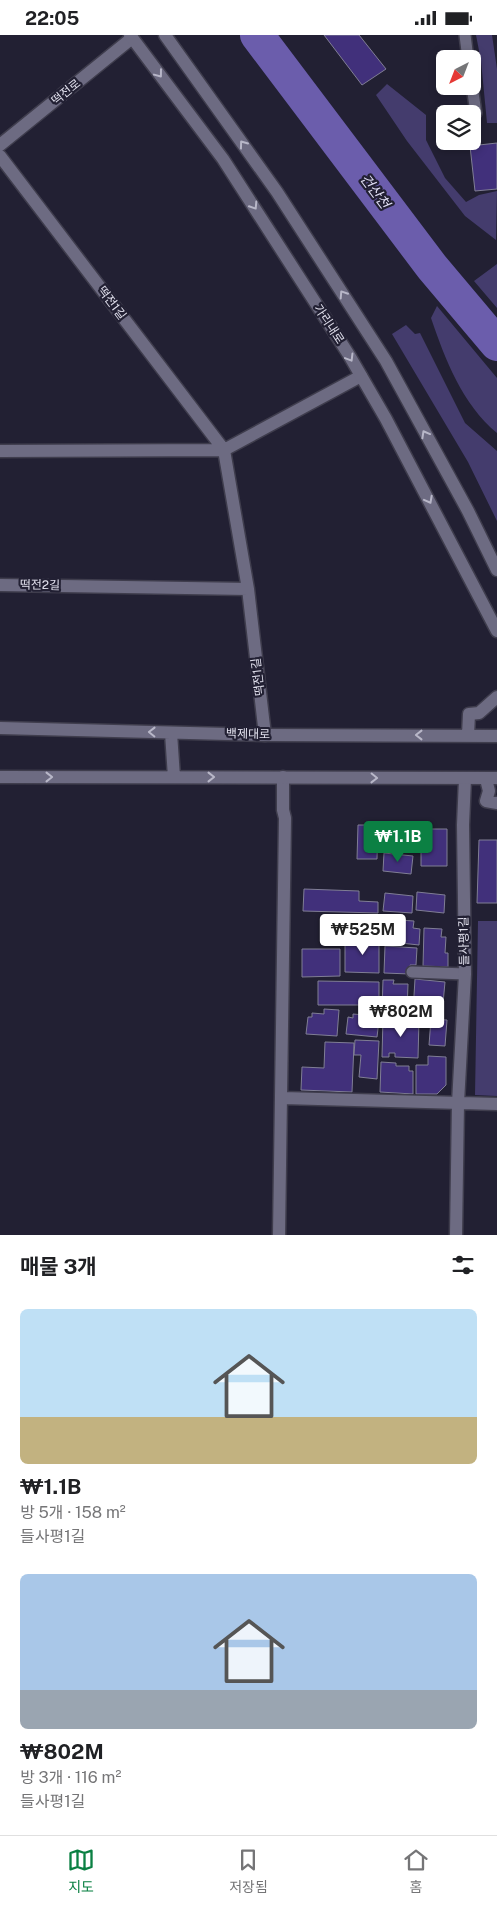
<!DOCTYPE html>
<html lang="ko">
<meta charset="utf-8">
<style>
:root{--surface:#fff;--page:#f6f6f6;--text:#202124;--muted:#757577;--line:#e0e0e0;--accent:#0b8043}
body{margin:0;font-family:"Public Sans","Noto Sans KR",sans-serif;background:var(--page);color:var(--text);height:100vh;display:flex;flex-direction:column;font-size:19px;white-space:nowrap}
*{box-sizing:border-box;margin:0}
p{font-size:16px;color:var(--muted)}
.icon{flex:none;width:28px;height:28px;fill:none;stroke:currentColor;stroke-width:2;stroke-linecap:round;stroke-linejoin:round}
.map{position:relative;height:1200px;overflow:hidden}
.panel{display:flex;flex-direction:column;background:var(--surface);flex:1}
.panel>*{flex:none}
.needle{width:32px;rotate:222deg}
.fabs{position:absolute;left:436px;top:15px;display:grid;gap:10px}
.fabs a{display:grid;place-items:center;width:45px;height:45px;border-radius:8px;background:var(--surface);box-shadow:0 2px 8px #0003;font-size:25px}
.price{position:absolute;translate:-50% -42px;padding:0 11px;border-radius:5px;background:#fff;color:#222;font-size:16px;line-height:32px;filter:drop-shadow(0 1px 2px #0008)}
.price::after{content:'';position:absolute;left:50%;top:30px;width:15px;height:11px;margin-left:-8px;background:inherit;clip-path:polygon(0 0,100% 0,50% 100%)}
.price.on{background:var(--accent);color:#fff}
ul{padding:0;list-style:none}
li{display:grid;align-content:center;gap:10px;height:265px;padding:0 20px}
li span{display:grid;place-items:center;height:155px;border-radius:8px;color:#555}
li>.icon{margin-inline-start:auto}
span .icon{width:90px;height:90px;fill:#fffc;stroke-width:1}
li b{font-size:21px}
h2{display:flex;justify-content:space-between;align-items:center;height:60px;padding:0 20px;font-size:21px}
.status{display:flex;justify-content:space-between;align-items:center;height:35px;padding:0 25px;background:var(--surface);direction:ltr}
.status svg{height:14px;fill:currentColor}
.menu{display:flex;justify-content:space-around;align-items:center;height:70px;border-top:1px solid var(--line);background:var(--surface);font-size:14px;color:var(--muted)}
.menu a{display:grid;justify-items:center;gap:2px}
.menu .on{color:var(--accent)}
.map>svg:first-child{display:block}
.green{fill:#443c6d}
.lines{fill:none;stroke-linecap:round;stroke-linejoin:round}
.river{stroke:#6b5dac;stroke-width:34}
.building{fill:#41307b;stroke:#807e95}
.service-casing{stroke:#3f3d4d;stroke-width:14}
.minor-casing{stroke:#3f3d4d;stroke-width:15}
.tertiary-casing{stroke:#3f3d4d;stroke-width:15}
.service{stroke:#6d6b82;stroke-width:11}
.minor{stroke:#6d6b82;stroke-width:12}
.tertiary{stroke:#6d6b82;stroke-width:12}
.oneway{stroke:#b8b7c8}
.labels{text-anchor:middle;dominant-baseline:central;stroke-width:4.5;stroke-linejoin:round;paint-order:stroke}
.street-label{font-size:12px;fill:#e1e0ed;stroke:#222033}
.water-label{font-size:14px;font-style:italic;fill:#dedcf2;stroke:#222033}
</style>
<div class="status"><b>22:05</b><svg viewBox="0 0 49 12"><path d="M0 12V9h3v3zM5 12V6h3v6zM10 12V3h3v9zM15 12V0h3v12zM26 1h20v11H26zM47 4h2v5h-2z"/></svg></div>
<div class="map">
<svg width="497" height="1200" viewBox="0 0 497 1200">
<rect width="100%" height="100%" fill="#222033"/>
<path class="green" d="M 476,0 L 492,0 L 497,34 L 497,88 L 487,88 L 481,26 Z
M 387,49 L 426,80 L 426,105 L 445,143 L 466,167 L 479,160 L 497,156 L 496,205 L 465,181 L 407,106 L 376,60 Z
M 497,229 L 497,273 L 474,246 Z
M 437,271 L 497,343 L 497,398 C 462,369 445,324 431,283 Z
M 406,290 L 415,299 L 420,298 L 465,388 L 497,416 L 497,486 L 468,427 L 392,299 Z
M 478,886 L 497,886 L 497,1061 L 475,1060 Z"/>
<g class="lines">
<path class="river" d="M 257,0 L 432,232 L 497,309"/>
</g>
<path class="building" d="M 324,0 L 359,0 L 386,34 L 362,50 Z
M 497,108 L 497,154 L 475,156 L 470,111 Z
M 358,790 L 378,790 L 377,824 L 357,824 Z
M 382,790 L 416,792 L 414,814 L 381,811 Z
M 421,794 L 447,794 L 447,831 L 421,831 Z
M 479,805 L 497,805 L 497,868 L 477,868 Z
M 384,818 L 413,821 L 411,839 L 383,836 Z
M 304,854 L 359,856 L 359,866 L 378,867 L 378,878 L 303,876 Z
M 417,857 L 445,860 L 444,878 L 416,875 Z
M 385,858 L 413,861 L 412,878 L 383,876 Z
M 385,880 L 401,881 L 399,885 L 414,886 L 413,893 L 420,894 L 419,910 L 382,906 Z
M 424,893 L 442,894 L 441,902 L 446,902 L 445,918 L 448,918 L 448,932 L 423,931 Z
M 362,901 L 379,902 L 379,938 L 345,937 L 345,908 L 362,909 Z
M 385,911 L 417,913 L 416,930 L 410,930 L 410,939 L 384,938 Z
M 302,914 L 340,914 L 340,941 L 302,942 Z
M 415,944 L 445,947 L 442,979 L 413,977 Z
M 383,945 L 394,945 L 393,949 L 408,949 L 407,976 L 382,975 Z
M 318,946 L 379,947 L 379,970 L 318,970 Z
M 324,974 L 339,975 L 337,1001 L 306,999 L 308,982 L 312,982 L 312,978 L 324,979 Z
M 365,975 L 380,977 L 377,1002 L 346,999 L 348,982 L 353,983 L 353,979 L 365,980 Z
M 383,983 L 419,985 L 418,1023 L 395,1022 L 395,1018 L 389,1018 L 389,1022 L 382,1022 Z
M 431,984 L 447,985 L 445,1011 L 429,1010 Z
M 355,1005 L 379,1006 L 377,1044 L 359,1042 L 361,1020 L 354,1020 Z
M 325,1007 L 354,1008 L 352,1057 L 301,1055 L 302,1032 L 324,1033 Z
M 428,1021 L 446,1022 L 446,1050 L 437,1059 L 416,1059 L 416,1030 L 428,1030 Z
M 381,1027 L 396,1028 L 396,1031 L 409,1031 L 409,1036 L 413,1036 L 413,1059 L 380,1057 Z"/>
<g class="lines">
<defs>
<path id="service" d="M 465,0 L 468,24
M 472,51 L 476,78
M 412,937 L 465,939"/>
<path id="minor" d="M 0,110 L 132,3
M 0,121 L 224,415 L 248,554 L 265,700
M 0,416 L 224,415 L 361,341
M 0,550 L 248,554
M 283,1063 L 497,1069
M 279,1200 L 285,783 L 283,775 L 283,742
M 456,1200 L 458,1068 L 465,939 L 463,790 L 465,744"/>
<path id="tertiary" d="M 130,0 L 223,124 L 349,320 L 386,384 L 497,596
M 165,0 L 277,157 L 386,326 L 468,476 L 497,535
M 0,693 L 265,700 L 497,701
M 171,698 L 174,742
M 468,700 L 469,679 L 479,678 L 497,662
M 0,742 L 497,743
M 486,744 L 489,756 L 486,766 L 497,768"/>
</defs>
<use href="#service" class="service-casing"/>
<use href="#minor" class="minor-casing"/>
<use href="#tertiary" class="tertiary-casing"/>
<use href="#service" class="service"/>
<use href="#minor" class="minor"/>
<use href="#tertiary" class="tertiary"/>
</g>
<defs><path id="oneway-chevron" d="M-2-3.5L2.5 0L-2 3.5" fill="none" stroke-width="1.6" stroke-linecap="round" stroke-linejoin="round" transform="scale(1.25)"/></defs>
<g class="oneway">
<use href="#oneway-chevron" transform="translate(159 39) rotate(53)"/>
<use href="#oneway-chevron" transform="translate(243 109) rotate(-126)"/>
<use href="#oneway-chevron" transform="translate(254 171) rotate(57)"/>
<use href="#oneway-chevron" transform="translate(343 259) rotate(-123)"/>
<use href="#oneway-chevron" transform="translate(350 323) rotate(59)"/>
<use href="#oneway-chevron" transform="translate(425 399) rotate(-119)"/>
<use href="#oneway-chevron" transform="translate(429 465) rotate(62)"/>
<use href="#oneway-chevron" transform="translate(152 697) rotate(-179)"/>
<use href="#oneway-chevron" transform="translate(419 700) rotate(-180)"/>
<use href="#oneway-chevron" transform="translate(49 742)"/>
<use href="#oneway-chevron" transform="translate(211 742)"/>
<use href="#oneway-chevron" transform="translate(374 743) rotate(1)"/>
</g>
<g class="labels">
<g class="street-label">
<text transform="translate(66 57) rotate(-39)">떡전로</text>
<text transform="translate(112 268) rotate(53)">떡전1길</text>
<text transform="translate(329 289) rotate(57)">가리내로</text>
<text transform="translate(40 550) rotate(1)">떡전2길</text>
<text transform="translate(258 642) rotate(-97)">떡전1길</text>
<text transform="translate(248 699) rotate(1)">백제대로</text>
<text transform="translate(464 906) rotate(-91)">들사평1길</text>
</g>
<g class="water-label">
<text transform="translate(375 156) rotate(53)">건산천</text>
</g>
</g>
</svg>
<div class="fabs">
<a><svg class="needle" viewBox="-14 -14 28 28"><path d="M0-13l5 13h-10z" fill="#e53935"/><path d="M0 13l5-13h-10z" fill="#757577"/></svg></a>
<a><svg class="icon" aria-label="layers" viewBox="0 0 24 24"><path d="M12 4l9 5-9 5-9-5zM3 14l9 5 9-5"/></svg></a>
</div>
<b class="price on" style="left:398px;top:828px">₩1.1B</b>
<b class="price" style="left:363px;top:921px">₩525M</b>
<b class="price" style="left:401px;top:1003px">₩802M</b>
</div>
<section class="panel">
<h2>매물 3개<svg class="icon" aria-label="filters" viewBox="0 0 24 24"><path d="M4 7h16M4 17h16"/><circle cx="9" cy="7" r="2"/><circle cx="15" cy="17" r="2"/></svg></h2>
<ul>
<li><span style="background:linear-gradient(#bfe0f5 70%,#c2b280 0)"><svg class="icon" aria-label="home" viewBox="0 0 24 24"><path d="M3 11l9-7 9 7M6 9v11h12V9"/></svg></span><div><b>₩1.1B</b><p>방 5개 · 158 m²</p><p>들사평1길</p></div></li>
<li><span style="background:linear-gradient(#a9c7e8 75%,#9aa5b1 0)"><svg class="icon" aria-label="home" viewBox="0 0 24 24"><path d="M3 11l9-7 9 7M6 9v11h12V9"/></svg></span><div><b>₩802M</b><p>방 3개 · 116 m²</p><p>들사평1길</p></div></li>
</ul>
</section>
<nav class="menu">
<a class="on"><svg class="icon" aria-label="map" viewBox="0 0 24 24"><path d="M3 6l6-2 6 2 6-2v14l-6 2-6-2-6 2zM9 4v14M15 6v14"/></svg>지도</a>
<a><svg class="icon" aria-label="saved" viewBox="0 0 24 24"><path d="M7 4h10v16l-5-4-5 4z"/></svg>저장됨</a>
<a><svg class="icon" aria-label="home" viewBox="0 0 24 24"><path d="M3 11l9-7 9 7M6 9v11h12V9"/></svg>홈</a>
</nav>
